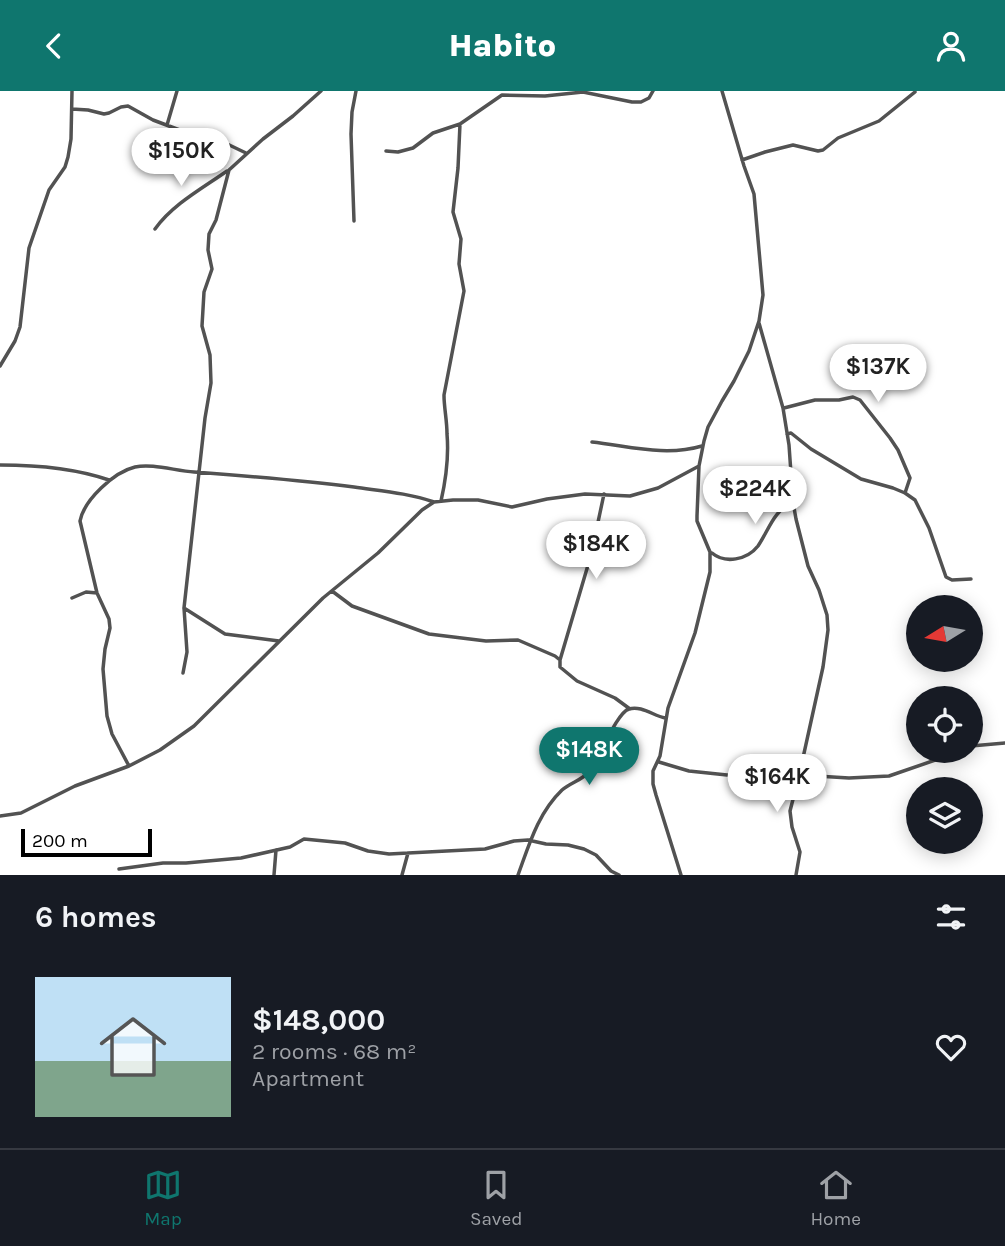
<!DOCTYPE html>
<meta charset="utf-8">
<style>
:root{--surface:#171b24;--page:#242831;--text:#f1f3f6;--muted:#9ea1a6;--line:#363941;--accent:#0f766e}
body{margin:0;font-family:Karla,sans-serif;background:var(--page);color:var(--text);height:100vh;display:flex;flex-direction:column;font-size:26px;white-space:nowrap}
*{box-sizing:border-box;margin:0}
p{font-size:23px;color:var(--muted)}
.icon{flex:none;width:38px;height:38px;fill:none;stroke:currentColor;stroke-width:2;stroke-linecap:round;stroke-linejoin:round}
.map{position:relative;height:784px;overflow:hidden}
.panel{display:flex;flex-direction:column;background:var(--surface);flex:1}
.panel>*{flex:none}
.needle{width:46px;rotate:259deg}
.controls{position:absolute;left:906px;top:504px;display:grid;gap:14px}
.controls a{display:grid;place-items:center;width:77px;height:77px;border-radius:50%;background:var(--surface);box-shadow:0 4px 18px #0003;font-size:35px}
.scale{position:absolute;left:21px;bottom:18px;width:131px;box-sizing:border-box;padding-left:7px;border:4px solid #000;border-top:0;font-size:19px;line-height:24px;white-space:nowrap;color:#000;-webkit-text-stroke:5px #fff;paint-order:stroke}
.price{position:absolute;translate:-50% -60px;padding:0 16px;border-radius:24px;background:#fff;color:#222;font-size:23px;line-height:46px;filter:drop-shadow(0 2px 4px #0008)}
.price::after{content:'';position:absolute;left:50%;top:42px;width:21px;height:16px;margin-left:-10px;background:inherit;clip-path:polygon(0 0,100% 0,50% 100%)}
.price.active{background:var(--accent);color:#fff}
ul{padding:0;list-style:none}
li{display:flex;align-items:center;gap:21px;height:175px;padding:0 35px}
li+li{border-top:2px solid var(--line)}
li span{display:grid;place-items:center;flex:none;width:196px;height:140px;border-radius:0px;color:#555}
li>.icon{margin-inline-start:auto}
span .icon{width:84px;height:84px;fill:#fffc;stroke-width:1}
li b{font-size:30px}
h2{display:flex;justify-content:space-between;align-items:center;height:84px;padding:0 35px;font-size:30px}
header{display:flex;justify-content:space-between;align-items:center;height:91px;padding:0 35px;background:var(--accent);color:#fff;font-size:32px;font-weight:800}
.menu{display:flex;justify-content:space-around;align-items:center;height:98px;border-top:2px solid var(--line);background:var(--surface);font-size:19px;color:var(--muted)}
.menu a{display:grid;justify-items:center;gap:4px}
.menu .active{color:var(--accent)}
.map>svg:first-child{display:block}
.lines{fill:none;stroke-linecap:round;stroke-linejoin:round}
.minor{stroke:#525252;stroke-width:3.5}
</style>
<header><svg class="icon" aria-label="back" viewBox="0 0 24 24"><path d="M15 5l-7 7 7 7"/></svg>Habito<svg class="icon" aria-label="person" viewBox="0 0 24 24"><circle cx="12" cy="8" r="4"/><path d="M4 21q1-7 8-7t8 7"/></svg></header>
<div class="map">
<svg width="1005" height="784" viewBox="0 0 1005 784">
<rect width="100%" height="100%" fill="#fff"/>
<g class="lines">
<path class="minor" d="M 72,18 L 88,19 L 104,23 L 109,22 L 121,16 L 128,15 L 153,29 L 193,44 L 223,51 L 246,62
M 167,34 L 177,0
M 386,60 L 398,61 L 413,57 L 433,42 L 460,33 L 502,4 L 545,5 L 583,1 L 632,11 L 641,11 L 649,7 L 653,0
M 742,69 L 765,61 L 793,54 L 818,60 L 823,59 L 838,47 L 879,30 L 915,1
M 354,130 L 351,43 L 352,21 L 356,0
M 155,138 C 173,113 203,97 227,80
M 759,232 L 783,317 L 789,354 L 793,411 L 796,428 L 808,475 L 819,499 L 827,524 L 828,539 L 823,576 L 799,685 L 790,720 L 792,736 L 800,761 L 796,784
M 0,275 L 15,250 L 20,236 L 29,157 L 49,99 L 65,76 L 68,66 L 71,48 L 72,0
M 784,317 L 815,309 L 839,309 L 853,306 L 860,309 L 890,347 L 898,359 L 910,387 L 905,402
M 787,343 L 791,342 L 811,358 L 861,388 L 893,397 L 905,402 L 915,409 L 929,437 L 946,486 L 952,489 L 971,488
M 592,351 C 629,355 665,366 702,355
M 0,374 C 37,374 74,377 109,389
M 441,410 C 446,388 449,366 447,343 C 447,329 444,317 444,304 L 464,200 L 459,173 L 461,148 L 453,121 L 458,77 L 460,33
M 712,462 C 725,473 747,469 758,455 C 769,439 773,420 793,411
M 332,500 L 352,515 L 429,543 L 486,550 L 518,549 L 555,565 L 560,569 L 560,576 L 577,590 L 615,607 L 630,618
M 72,507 L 86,501 L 97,502
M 184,517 L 225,543 L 279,550
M 560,569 L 591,464 L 604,403
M 183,582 L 187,561 L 184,517 L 205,327 L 211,292 L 210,264 L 202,235 L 204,201 L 212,178 L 208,159 L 209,143 L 216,129 L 229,79 L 263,48 L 293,25 L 321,0
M 971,655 L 1005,652
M 659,671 L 689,680 L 727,684 L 784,683 L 849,687 L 889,685 L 947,665 L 954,660
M 129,675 L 112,643 L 107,625 L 103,578 L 105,558 L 110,537 L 109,528 L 97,502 L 80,430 C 84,409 114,381 135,376 C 152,372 176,380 194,381 C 248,385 301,389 354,396 C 381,400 408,402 434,411
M 0,725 L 21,722 L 75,695 L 129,675 L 160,659 L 194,635 L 323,507 L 378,462 L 422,419 L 434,411 L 453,409 L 478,409 L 512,416 L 547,408 L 585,403 L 630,405 L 658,397 L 699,375
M 119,778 L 163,772 L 186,772 L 241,767 L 290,756 L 304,748 L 345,752 L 368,760 L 389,763 L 485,758 L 514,750 L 528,749 L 546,753 L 568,754 L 584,758 L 596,764 L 611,780 L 619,784
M 274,784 L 276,759
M 402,784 L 408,762
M 518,784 C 529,754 538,722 562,699 C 570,692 582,689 589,681 C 599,669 616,622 629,618 C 641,614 654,625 665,627
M 681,784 L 656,704 L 653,693 L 653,680 L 660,665 L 668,617 L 695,542 L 710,481 L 710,461 L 697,430 L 697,425 L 699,375 L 704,350 L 708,336 L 722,310 L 734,290 L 749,260 L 759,230 L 763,204 L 754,103 L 744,75 L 722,0"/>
</g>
</svg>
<div class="controls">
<a><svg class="needle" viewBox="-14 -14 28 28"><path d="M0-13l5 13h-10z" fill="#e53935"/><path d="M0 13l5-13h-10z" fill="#9ea1a6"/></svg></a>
<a><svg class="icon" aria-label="locate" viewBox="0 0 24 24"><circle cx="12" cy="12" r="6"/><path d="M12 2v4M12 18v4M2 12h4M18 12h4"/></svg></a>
<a><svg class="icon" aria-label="layers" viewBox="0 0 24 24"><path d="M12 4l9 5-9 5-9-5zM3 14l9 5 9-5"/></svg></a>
</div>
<div class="scale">200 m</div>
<b class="price" style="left:181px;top:97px">$150K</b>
<b class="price" style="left:878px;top:313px">$137K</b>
<b class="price" style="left:755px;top:435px">$224K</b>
<b class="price" style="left:596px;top:490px">$184K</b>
<b class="price active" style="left:589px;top:696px">$148K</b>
<b class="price" style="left:777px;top:723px">$164K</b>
</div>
<section class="panel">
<h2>6 homes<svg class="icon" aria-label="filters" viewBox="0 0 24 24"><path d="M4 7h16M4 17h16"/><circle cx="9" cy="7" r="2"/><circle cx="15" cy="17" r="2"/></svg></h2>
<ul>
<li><span style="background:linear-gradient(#bfe0f5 60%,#7fa58c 0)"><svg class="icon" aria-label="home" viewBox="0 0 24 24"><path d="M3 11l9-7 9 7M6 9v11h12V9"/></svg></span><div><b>$148,000</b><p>2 rooms · 68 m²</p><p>Apartment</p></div><svg class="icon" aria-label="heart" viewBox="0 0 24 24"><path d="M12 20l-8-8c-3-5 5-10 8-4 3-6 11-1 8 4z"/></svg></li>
</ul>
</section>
<nav class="menu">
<a class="active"><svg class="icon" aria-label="map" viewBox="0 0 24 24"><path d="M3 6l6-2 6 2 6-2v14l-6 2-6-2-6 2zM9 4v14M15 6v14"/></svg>Map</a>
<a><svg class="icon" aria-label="saved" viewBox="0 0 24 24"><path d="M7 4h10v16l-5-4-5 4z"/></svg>Saved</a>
<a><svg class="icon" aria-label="home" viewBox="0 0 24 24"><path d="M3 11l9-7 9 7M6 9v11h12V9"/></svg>Home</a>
</nav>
